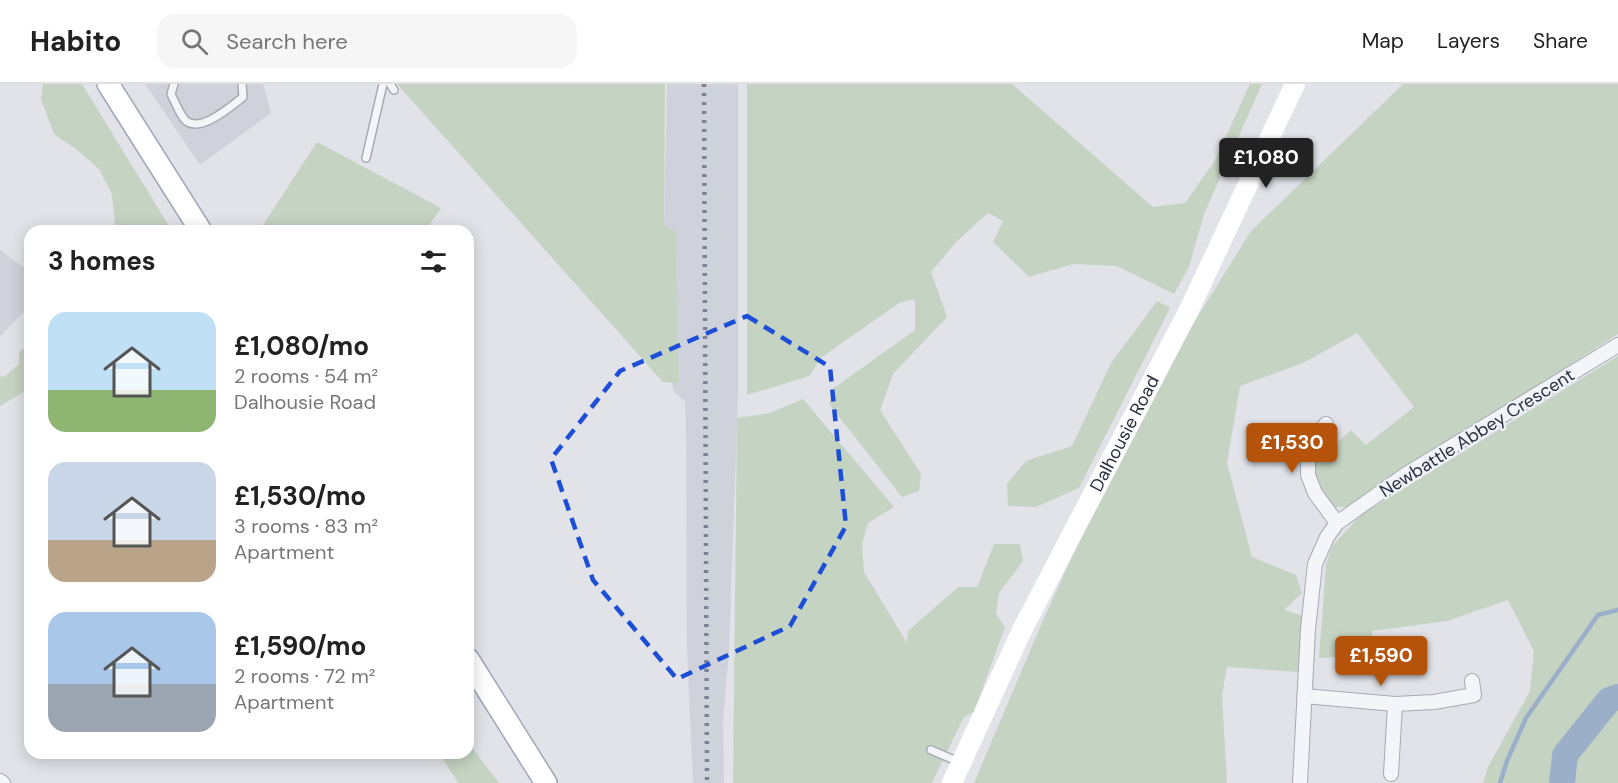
<!DOCTYPE html>
<meta charset="utf-8">
<style>
:root{--surface:#fff;--page:#f6f6f6;--text:#222;--muted:#767676;--line:#e0e0e0;--accent:#b45309}
body{margin:0;font-family:"DM Sans",sans-serif;background:var(--page);color:var(--text);height:100vh;display:flex;flex-direction:column;font-size:22px;white-space:nowrap}
*{box-sizing:border-box;margin:0}
p{font-size:20px;color:var(--muted)}
.icon{flex:none;width:33px;height:33px;fill:none;stroke:currentColor;stroke-width:2;stroke-linecap:round;stroke-linejoin:round}
.map{position:relative;flex:1;overflow:hidden}
.details{position:absolute;left:24px;top:141px;width:450px;height:534px;display:flex;flex-direction:column;background:var(--surface);border-radius:18px;box-shadow:0 3px 15px #0003}
.details>*{flex:none}
.price{position:absolute;translate:-50% -51px;padding:0 14px;border-radius:6px;background:var(--accent);color:#fff;font-size:20px;line-height:39px;filter:drop-shadow(0 2px 3px #0008)}
.price::after{content:'';position:absolute;left:50%;top:36px;width:18px;height:14px;margin-left:-9px;background:inherit;clip-path:polygon(0 0,100% 0,50% 100%)}
.price.on{background:#222;color:#fff}
ul{padding:0;list-style:none}
li{display:flex;align-items:center;gap:18px;height:150px;padding:0 24px}
li span{display:grid;place-items:center;flex:none;width:168px;height:120px;border-radius:18px;color:#555}
li>.icon{margin-inline-start:auto}
span .icon{width:72px;height:72px;fill:#fffc;stroke-width:1}
li b{font-size:26px}
h2{display:flex;justify-content:space-between;align-items:center;height:72px;padding:0 24px;font-size:26px}
header{display:flex;align-items:center;gap:36px;box-sizing:border-box;height:84px;padding:0 30px;background:var(--surface);border-bottom:2px solid var(--line)}
header strong{font-size:28px}
nav{display:flex;gap:33px;margin-inline-start:auto;font-size:21px}
.search{width:420px;height:54px;background:var(--page);display:flex;align-items:center;gap:15px;box-sizing:border-box;padding:0 21px;border-radius:18px;color:var(--muted);font-size:22px}
.map>svg:first-child{display:block}
.built{fill:#cfd2db}
.green{fill:#c5d3c2}
.lines{fill:none;stroke-linecap:round;stroke-linejoin:round}
.stream{stroke:#9cafc9;stroke-width:4.5}
.river{stroke:#9cafc9;stroke-width:26}
.lane-casing{stroke:#a6aab3;stroke-width:10}
.street-casing{stroke:#a6aab3;stroke-width:16}
.primary-casing{stroke:#a0a7b5;stroke-width:24}
.lane{stroke:#f3f5f8;stroke-width:7}
.street{stroke:#f3f5f8;stroke-width:14}
.secondary{stroke:#fff;stroke-width:20}
.primary{stroke:#fff;stroke-width:21}
.rail{stroke:#7a8293;stroke-width:4.5;stroke-dasharray:3 6;stroke-linecap:butt}
.marked{fill:none;stroke:#1d4ed8;stroke-width:4.5;stroke-dasharray:12 8;stroke-linejoin:round}
.labels{text-anchor:middle;dominant-baseline:central;stroke-width:4.5;stroke-linejoin:round;paint-order:stroke}
.street-label{font-size:18px;fill:#293041;stroke:#f0f3f7}
</style>
<header>
<strong>Habito</strong>
<div class="search"><svg class="icon" aria-label="search" viewBox="0 0 24 24"><circle cx="10" cy="10" r="6"/><path d="M15 15l6 6"/></svg>Search here</div>
<nav><a>Map</a><a>Layers</a><a>Share</a></nav>
</header>
<div class="map">
<svg width="1618" height="699" viewBox="0 0 1618 699">
<rect width="100%" height="100%" fill="#e1e3e9"/>
<path class="built" d="M 145,0 L 263,0 L 271,29 L 200,81 Z
M 667,0 L 738,0 L 738,310 L 729,568 L 723,637 L 724,699 L 693,699 L 687,565 L 686,336 L 685,317 L 674,308 L 671,295 L 664,140 Z
M 0,166 L 30,188 L 30,221 L 0,253 Z"/>
<path class="green" d="M 43,0 L 82,0 L 172,147 L 113,147 L 115,142 L 112,110 L 99,85 L 76,65 L 54,50 L 41,15 Z
M 397,0 L 665,0 L 664,140 L 675,148 L 679,299 L 663,298 Z
M 747,0 L 1012,0 L 1153,123 L 1185,119 L 1214,78 L 1250,0 L 1262,0 L 1204,130 L 1189,183 L 1174,210 L 1117,182 L 1073,180 L 1029,193 L 993,158 L 1003,137 L 988,129 L 956,158 L 931,188 L 947,233 L 893,290 L 880,326 L 921,390 L 919,407 L 902,413 L 829,320 L 834,304 L 915,246 L 915,215 L 899,219 L 822,273 L 809,292 L 747,311 Z
M 1403,0 L 1618,0 L 1618,250 L 1347,423 L 1336,423 L 1326,418 L 1314,393 L 1314,375 L 1323,361 L 1330,365 L 1351,346 L 1366,361 L 1414,323 L 1357,249 L 1303,279 L 1240,302 L 1227,379 L 1252,473 L 1296,491 L 1302,509 L 1284,526 L 1304,532 L 1300,588 L 1227,583 L 1222,611 L 1227,699 L 974,699 L 1041,541 L 1137,330 L 1251,147 Z
M 317,58 L 441,124 L 425,147 L 259,147 Z
M 1157,217 L 1170,224 L 1079,404 L 1036,423 L 1008,422 L 1007,400 L 1026,377 L 1072,362 L 1111,279 Z
M 30,259 L 30,304 L 0,322 L 0,292 L 4,293 L 19,280 L 19,268 Z
M 1618,272 L 1618,699 L 1483,699 L 1488,683 L 1530,607 L 1534,567 L 1508,516 L 1447,537 L 1372,547 L 1372,571 L 1319,574 L 1326,481 L 1332,462 L 1361,431 Z
M 803,315 L 894,423 L 868,439 L 862,460 L 864,488 L 907,559 L 908,547 L 958,503 L 977,503 L 994,460 L 1020,460 L 1023,477 L 999,509 L 996,530 L 1005,543 L 974,628 L 964,633 L 932,699 L 733,699 L 737,334 L 770,329 Z
M 468,658 L 499,699 L 458,699 L 439,669 L 468,669 Z"/>
<g class="lines">
<path class="stream" d="M 1500,699 L 1507,677 L 1526,634 L 1598,531 L 1618,526"/>
<path class="river" d="M 1562,699 L 1565,671 L 1609,616 L 1618,613"/>
<defs>
<path id="lane" d="M 174,0 L 171,10 C 175,18 179,29 185,36 C 200,50 230,23 243,13 L 242,0
M 390,0 L 394,6
M 366,74 L 383,0
M 931,666 L 959,678"/>
<path id="street" d="M 1326,340 L 1308,361 L 1308,391 L 1315,409 L 1337,439
M 1304,612 L 1395,620 L 1434,618 L 1474,611 L 1472,597
M 1391,690 L 1395,620
M 0,697 L 3,699
M 1300,699 L 1308,545 L 1315,480 L 1327,453 L 1337,439 L 1405,391 L 1618,261"/>
<path id="primary" d="M 108,0 L 201,147
M 468,575 L 546,699"/>
</defs>
<use href="#lane" class="lane-casing"/>
<use href="#street" class="street-casing"/>
<use href="#primary" class="primary-casing"/>
<use href="#lane" class="lane"/>
<use href="#street" class="street"/>
<path class="secondary" id="s1" d="M 952,699 L 1022,546 L 1189,226 L 1295,0"/>
<use href="#primary" class="primary"/>
<path class="rail" d="M 704,0 L 707,699"/>
</g>
<path class="marked" d="M 747,232 L 830,283 L 846,442 L 790,542 L 677,595 L 593,496 L 551,375 L 620,287 Z"/>
<g class="labels">
<g class="street-label">
<text transform="translate(1477 349) rotate(-32)">Newbattle Abbey Crescent</text>
<text stroke="none"><textPath href="#s1" startOffset="390">Dalhousie Road</textPath></text>
</g>
</g>
</svg>
<b class="price on" style="left:1266px;top:105px">£1,080</b>
<b class="price" style="left:1292px;top:390px">£1,530</b>
<b class="price" style="left:1381px;top:603px">£1,590</b>
<section class="details">
<h2>3 homes<svg class="icon" aria-label="filters" viewBox="0 0 24 24"><path d="M4 7h16M4 17h16"/><circle cx="9" cy="7" r="2"/><circle cx="15" cy="17" r="2"/></svg></h2>
<ul>
<li><span style="background:linear-gradient(#bfe0f5 65%,#8fb573 0)"><svg class="icon" aria-label="home" viewBox="0 0 24 24"><path d="M3 11l9-7 9 7M6 9v11h12V9"/></svg></span><div><b>£1,080/mo</b><p>2 rooms · 54 m²</p><p>Dalhousie Road</p></div></li>
<li><span style="background:linear-gradient(#c9d6e8 65%,#b9a48a 0)"><svg class="icon" aria-label="home" viewBox="0 0 24 24"><path d="M3 11l9-7 9 7M6 9v11h12V9"/></svg></span><div><b>£1,530/mo</b><p>3 rooms · 83 m²</p><p>Apartment</p></div></li>
<li><span style="background:linear-gradient(#a9c7e8 60%,#9aa5b1 0)"><svg class="icon" aria-label="home" viewBox="0 0 24 24"><path d="M3 11l9-7 9 7M6 9v11h12V9"/></svg></span><div><b>£1,590/mo</b><p>2 rooms · 72 m²</p><p>Apartment</p></div></li>
</ul>
</section>
</div>
